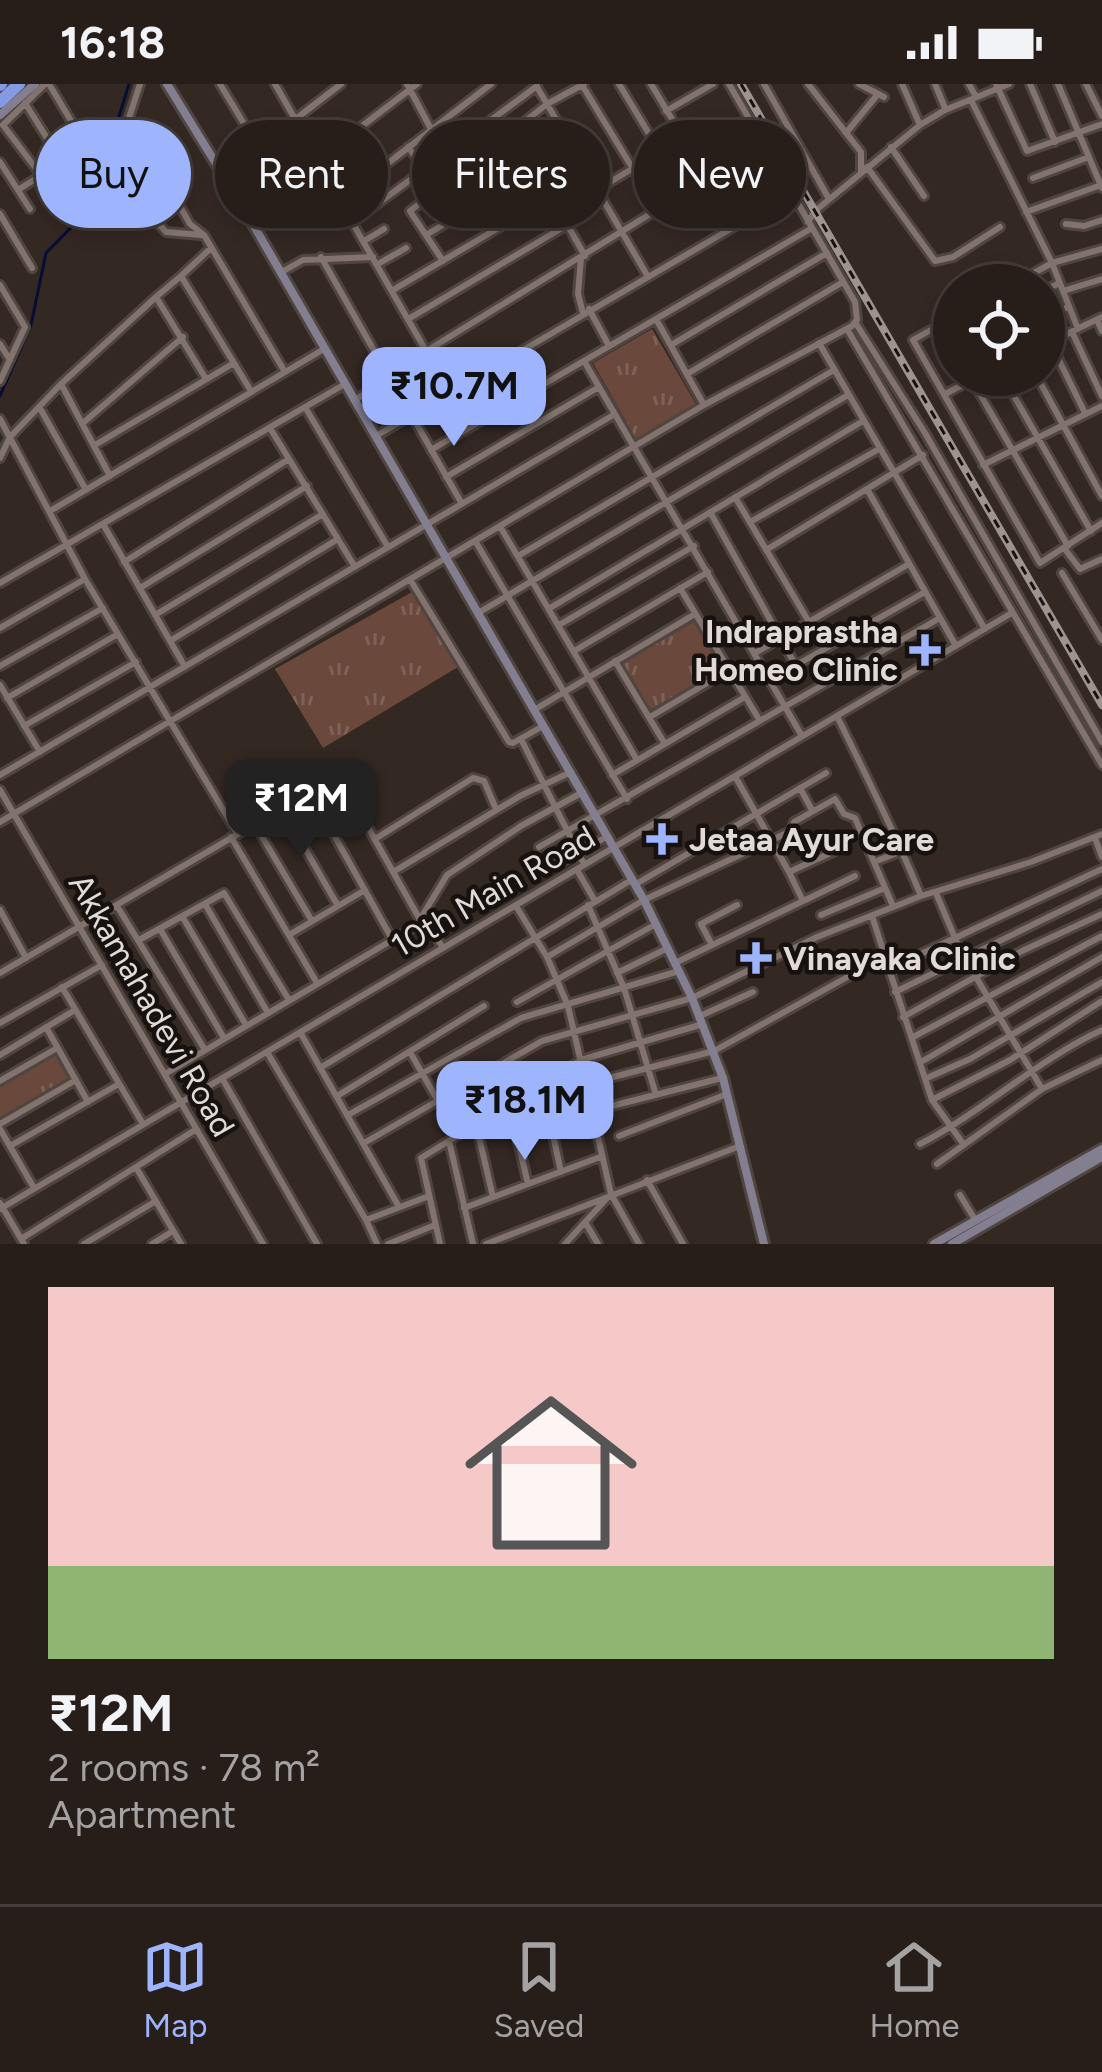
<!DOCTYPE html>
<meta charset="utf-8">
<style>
:root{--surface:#271e1a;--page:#2f2723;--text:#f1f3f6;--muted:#a4a2a2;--line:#433c39;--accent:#9eb4fd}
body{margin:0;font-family:Figtree,sans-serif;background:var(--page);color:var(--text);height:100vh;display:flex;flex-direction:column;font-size:45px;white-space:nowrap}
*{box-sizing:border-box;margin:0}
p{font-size:39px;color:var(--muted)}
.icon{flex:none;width:66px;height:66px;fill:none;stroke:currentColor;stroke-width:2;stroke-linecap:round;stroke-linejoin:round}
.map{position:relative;height:1160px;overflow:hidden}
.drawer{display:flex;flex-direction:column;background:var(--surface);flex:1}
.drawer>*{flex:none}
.hud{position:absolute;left:36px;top:36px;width:1032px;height:108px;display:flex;gap:24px}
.controls{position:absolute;left:933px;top:180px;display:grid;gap:24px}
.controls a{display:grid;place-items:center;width:132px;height:132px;border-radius:50%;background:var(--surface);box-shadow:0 6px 18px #0003,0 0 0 3px var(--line);font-size:60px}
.price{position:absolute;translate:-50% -102px;padding:0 27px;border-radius:24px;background:var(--accent);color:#111;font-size:39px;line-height:78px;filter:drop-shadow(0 3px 6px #0008)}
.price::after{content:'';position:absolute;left:50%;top:72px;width:36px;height:27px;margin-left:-18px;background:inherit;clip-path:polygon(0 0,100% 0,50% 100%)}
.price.active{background:#222;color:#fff}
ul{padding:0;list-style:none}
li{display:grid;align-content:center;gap:24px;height:636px;padding:0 48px}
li+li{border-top:3px solid var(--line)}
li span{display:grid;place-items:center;height:372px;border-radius:0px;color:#555}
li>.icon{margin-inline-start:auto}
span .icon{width:216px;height:216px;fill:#fffc;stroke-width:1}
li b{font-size:51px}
.tag{padding:0 42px;border-radius:54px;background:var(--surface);box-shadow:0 6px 18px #0003,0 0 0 3px var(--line);font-size:42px;line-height:108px}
.tag.active{background:var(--accent);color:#111}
.status{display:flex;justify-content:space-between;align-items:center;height:84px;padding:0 60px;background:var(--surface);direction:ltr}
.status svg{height:33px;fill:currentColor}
.menu{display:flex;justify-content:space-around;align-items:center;height:168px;border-top:3px solid var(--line);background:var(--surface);font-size:33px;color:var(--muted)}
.menu a{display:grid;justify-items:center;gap:6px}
.menu .active{color:var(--accent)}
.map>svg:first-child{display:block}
.grass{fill:url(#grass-tufts)}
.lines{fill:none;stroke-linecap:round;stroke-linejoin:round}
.stream{stroke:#080d36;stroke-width:3}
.street-casing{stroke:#4f4541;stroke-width:12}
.secondary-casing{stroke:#4f4541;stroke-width:14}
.highway-casing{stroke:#4f4541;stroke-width:18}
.street{stroke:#82736e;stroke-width:6}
.secondary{stroke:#837f91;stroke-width:8}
.highway{stroke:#859ae4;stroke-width:12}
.rail-casing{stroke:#9d948f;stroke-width:8}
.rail{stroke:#171210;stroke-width:3;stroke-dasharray:9;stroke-linecap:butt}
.poi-dot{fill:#9eb4fd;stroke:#171210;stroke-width:4.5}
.labels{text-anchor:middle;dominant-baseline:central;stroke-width:9;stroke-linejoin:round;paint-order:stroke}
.poi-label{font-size:33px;font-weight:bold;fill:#e2dad6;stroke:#171210;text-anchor:start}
.street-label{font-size:33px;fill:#e2dad6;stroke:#171210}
</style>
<div class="status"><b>16:18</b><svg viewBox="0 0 49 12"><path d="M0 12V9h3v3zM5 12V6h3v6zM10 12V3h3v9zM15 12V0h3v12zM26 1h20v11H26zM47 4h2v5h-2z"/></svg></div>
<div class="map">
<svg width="1102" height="1160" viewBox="0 0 1102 1160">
<defs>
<pattern id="grass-tufts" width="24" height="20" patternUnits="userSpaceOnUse" patternTransform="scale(3)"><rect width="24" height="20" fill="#6a483b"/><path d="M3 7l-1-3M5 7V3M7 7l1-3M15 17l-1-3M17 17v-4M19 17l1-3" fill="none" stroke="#7f6257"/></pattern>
</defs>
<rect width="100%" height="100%" fill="#342823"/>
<path class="grass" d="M 652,245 L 696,320 L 636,355 L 593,279 Z
M 412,508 L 458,583 L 323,664 L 275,585 Z
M 695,537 L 722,584 L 650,626 L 622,579 Z
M 55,968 L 71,996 L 0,1037 L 0,1000 Z"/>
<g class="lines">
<path class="stream" d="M 0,312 L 31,241 L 46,169 L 111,103 L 112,55 L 129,0"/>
<defs>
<path id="street" d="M 49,0 L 107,97
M 140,0 L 129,34 L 190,140 L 204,151 L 285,288
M 220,0 L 258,63
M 275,0 L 295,35
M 407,0 L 431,45
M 619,0 L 660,68
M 651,0 L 697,77 L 753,42
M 764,0 L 829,115
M 808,0 L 861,68 L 861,88
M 859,0 L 884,13
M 902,0 L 920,41
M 935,0 L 945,24
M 969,0 L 976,13
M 996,0 L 1027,67 L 1102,40
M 1030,0 L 1055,58
M 1058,0 L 1102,104
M 1086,0 L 1102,32
M 582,1 L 633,85
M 537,3 L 647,191
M 971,16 L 1052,179 L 1078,245
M 666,27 L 713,0
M 129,34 C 113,89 130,108 166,148 L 201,151
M 3,41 L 53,107
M 3,41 L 45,0
M 514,47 L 585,172
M 846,49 L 878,10
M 408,63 L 424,84
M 891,63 L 924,112
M 317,77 L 449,307
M 0,78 L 30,125
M 867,83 L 935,177 L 953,173 L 1000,143
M 423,85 L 439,105
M 223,91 L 341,0
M 1033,94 L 1089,73
M 598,105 L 683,55
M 18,106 L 62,78 L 25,19
M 727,111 L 777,82
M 340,116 L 491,0
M 1026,128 L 1101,101
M 0,130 L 32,184
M 247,130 L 417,0
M 353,138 L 537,2
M 808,138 L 815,127 L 920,41 L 945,26 L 1009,0
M 1066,140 L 1084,142 L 1102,136
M 426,151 L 536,86
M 364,157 L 384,145
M 211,164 L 181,192 L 251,307
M 321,173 L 389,293
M 581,174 L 578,210 L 583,229
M 443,177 L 410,127 L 547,20 L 584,0
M 378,180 L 406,164
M 280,189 L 303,176 L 373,173
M 181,192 L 156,213 L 206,295
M 0,201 L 25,243 L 0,297
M 1012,201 L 1052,179 L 1102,165
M 393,206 L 551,113
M 1044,206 L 1060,199
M 1063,207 L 1102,195
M 589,225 L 609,262
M 954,233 L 913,256 L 1040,479 L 1102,439
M 410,234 L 567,141
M 1044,234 L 1068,223
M 656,235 L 704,321
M 1097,236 L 1102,247
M 855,238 L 925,349 L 1102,658
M 941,240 L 954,264
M 847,245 L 1102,681
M 1072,248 L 1102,312
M 1050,258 L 1085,329
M 819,259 L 985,545
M 0,260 L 10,276
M 671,261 L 827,169
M 1044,261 L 1102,233
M 584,277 L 802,652
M 687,290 L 843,198
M 969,291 L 1068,462
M 1002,291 L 1091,447
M 1036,291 L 1102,412
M 61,300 L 110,392
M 945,310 L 982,291
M 354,317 L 428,266 L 763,61
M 305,323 L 388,463
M 41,326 L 86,406
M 411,330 L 462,420
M 0,335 L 85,495 L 237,749
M 83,339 L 183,253
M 270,344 L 355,483
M 376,352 L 792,109
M 95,361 L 234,279
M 431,366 L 812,144
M 0,374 L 10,353 L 61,300 L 156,213
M 983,381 L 1102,322
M 446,393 L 599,303
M 867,405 L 956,562
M 735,413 L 809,538
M 50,427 L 324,265
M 710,428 L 796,582
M 750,438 L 879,365
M 103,440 L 185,583
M 501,444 L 637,676
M 477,460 L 627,715
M 1064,464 L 1080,485 L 1102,475
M 766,466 L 923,371
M 518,472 L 834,286
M 124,478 L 289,375
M 1062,489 L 1102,556
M 411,497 L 509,658 L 513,659 L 543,642
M 0,499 L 345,300
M 140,504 L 307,402
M 680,504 L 760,637
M 550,524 L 863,337
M 478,529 L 848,311
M 155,531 L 323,430
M 559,541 L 694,462
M 0,544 L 85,495
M 170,557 L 338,455
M 574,567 L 708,488
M 755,569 L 909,480
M 615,577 L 665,660
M 0,582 L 103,524
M 770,596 L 925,508
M 0,601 L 40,668
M 7,614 L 118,550
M 534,626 L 695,530
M 837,632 C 866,692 896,750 921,812
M 650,633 L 729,586
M 24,642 L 136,578
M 521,655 L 584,780
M 0,691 L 615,330
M 612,691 L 745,613
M 736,694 L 789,788 L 835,767
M 800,704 L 812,726
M 0,706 L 263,1160
M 356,722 L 419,834
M 281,723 L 338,822
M 0,738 L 704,321 L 852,242 L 857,236 L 855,218 L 729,0
M 254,739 L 312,837
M 231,753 L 317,899
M 1095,754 L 1102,773
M 375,755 L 473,694 L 484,697 L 496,725
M 539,763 L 940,534
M 879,776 L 902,767
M 556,781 L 608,752
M 577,786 L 595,817
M 393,788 L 520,712 L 571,688
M 789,788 L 803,817
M 636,800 L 826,689
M 936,809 L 960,866 L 1042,1005
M 205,820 L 268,929
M 588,821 L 624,904 L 656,1011
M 117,822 L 205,966
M 516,822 L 547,873 L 568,922 L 611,1110 L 639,1160
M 0,826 L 26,874
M 821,831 L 885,804
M 182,832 L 246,941
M 872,832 L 889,885
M 418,841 L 430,843 L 443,864
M 160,845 L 224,954
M 289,851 L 365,806
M 139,856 L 224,809 L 289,916
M 712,861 L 701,840 L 737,821
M 547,873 L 644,816 L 791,747 L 794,738 L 835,715 L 844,730 L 855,734 L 893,822
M 675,879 L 855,792
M 0,889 L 310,708 L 392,855
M 617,889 L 668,864
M 62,903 L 143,1040
M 895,908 L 1102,807
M 517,918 L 656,840
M 700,932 L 753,908
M 903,933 L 1022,867 L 1102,830
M 0,939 L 102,881
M 46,943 L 88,1018
M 300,948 L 399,1123
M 915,952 L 1102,852
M 267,968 L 366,1136 L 377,1160
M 410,968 L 438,1017
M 0,971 L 75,926
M 921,978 L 1102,873
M 320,984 L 633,795
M 165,990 L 416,842 L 447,791 L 521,742 L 583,708
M 222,994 L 317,1160
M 927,994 L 970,975 L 1102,898
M 0,997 L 57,964
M 542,1000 L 561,1088
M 586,1000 L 714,967 L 851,891
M 337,1012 L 484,922
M 932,1016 L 1010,976 L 1102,917
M 509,1020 L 528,1100
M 592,1027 L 722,994
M 348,1031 L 521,934 L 679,887
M 0,1040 L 76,996
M 476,1040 L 493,1113
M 0,1045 L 34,1104
M 619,1052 L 727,1010
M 449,1057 L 473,1160
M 364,1059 L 542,957 L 692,914 L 817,853 L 921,812 L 1031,778 L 1102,750
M 920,1060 C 984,1027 1037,976 1102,946
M 964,1061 L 932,1016 L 889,885 L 1102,785
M 10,1062 L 119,1000
M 937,1080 L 1042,1005 L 1102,976
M 137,1085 L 181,1160
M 647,1096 L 683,1160
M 960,1111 L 974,1134
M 0,1119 L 24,1160
M 464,1124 L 600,1073
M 0,1125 L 1010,530
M 366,1136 L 429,1112
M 585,1138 L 598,1160
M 21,1155 L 195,1046
M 84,1160 L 156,1117
M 152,1160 L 173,1147
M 388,1160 L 435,1141
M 440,1160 L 421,1074 L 581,976 L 703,940
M 486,1160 L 740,1062
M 565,1160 L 608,1113"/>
<path id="secondary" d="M 167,0 L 247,130 L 644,816 L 692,914 L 723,994 L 764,1160
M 0,31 L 35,0
M 934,1160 L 1102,1065
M 952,1160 L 1102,1073"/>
<path id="highway" d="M 0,1 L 1,0
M 0,18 L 19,0"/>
</defs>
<use href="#street" class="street-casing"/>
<use href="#secondary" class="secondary-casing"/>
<use href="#highway" class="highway-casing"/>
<use href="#street" class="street"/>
<use href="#secondary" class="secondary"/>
<use href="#highway" class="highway"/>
<defs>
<path id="rail" d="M 741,0 L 1102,621"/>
</defs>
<use href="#rail" class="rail-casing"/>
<use href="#rail" class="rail"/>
</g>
<g class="poi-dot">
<path d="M919 548h12v12h12v12h-12v12h-12v-12h-12v-12h12z"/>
<path d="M656 737h12v12h12v12h-12v12h-12v-12h-12v-12h12z"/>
<path d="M750 856h12v12h12v12h-12v12h-12v-12h-12v-12h12z"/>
</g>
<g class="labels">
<g class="poi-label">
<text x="898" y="547" text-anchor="end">Indraprastha<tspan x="898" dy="38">Homeo Clinic</tspan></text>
<text x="689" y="755">Jetaa Ayur Care</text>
<text x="783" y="874">Vinayaka Clinic</text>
</g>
<g class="street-label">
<text transform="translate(493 807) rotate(-30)">10th Main Road</text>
<text transform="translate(152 921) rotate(60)">Akkamahadevi Road</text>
</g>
</g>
</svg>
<div class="controls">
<a><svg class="icon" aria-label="locate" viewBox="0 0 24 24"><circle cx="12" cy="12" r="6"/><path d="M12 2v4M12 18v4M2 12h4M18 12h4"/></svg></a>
</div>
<b class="price" style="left:454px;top:365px">₹10.7M</b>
<b class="price active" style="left:301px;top:777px">₹12M</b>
<b class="price" style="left:525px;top:1079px">₹18.1M</b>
<div class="hud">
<a class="tag active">Buy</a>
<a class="tag">Rent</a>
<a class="tag">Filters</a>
<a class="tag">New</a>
</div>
</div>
<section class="drawer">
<ul>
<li><span style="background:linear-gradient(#f6c9c9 75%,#8fb573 0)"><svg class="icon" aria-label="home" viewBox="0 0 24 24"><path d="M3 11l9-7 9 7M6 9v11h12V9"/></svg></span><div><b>₹12M</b><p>2 rooms · 78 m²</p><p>Apartment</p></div></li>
</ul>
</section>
<nav class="menu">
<a class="active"><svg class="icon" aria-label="map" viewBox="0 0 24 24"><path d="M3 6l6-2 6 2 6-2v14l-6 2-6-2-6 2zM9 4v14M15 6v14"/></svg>Map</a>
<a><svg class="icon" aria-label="saved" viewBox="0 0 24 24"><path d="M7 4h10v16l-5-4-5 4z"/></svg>Saved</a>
<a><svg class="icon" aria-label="home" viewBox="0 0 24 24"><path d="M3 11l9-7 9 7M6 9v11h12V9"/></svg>Home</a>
</nav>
